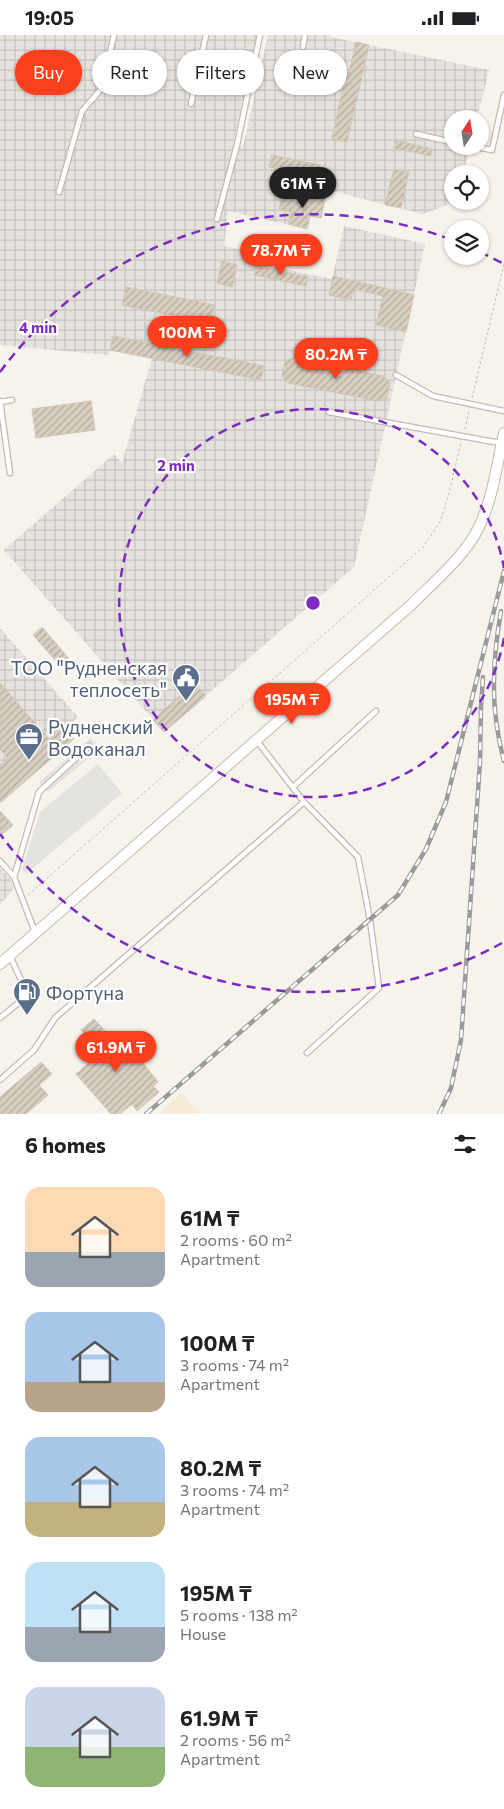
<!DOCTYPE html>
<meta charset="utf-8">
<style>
:root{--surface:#fff;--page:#f2f2f2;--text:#202124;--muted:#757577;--accent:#fc3f1d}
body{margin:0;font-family:Commissioner,sans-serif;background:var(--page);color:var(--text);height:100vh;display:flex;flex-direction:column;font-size:19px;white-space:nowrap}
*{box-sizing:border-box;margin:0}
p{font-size:16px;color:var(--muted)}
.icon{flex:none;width:28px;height:28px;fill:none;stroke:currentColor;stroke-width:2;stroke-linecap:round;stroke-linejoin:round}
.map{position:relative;height:1079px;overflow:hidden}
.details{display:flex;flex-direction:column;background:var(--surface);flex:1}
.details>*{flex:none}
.top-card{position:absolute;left:15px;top:15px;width:475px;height:45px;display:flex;gap:10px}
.needle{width:32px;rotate:12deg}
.buttons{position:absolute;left:444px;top:75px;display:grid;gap:10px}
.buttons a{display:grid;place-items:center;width:45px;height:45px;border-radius:50%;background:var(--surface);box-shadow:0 1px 4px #0004;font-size:25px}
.price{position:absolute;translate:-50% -42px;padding:0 11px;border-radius:18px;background:var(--accent);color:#fff;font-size:16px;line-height:32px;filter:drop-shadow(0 1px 2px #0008)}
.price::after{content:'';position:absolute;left:50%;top:30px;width:15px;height:11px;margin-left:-8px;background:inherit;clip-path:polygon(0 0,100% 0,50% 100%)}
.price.active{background:#222;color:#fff}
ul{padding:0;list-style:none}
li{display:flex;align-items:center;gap:15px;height:125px;padding:0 25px}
li span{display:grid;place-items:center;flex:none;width:140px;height:100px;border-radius:15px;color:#555}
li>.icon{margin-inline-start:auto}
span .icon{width:60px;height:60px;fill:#fffc;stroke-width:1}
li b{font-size:21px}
h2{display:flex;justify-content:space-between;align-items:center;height:60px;padding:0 25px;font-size:21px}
.chip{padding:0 18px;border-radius:22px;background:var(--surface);box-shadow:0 1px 4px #0004;font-size:18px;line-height:45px}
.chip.active{background:var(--accent);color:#fff}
.status{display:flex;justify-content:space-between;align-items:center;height:35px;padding:0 25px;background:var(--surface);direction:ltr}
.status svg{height:14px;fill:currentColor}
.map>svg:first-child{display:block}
.commercial{fill:#f7ead8}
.industrial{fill:url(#industrial-grid)}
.parking{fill:#e5e3e0}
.building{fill:url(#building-hatch);stroke:#d3c7b4}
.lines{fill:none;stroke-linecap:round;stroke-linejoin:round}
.service-casing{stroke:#c2bbae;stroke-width:7}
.tertiary-casing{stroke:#c2bbae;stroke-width:12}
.path{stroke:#c4b79f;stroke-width:1;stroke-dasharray:2.5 2.5;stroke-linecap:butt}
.service{stroke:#fff;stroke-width:4.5}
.tertiary{stroke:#fff;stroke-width:10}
.rail-casing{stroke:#9a9a9a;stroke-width:4.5}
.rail{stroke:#fff;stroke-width:2.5;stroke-dasharray:8;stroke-linecap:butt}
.ring{fill:none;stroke:#7b2cbf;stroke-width:2.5;stroke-dasharray:9 6}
.labels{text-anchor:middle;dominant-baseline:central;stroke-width:4.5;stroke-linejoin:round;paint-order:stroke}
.service-label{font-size:19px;fill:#4e5e75;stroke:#fff;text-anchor:start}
.centre{fill:#7b2cbf;stroke:#fff;stroke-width:2.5}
.ring-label{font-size:15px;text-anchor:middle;font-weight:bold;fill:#7b2cbf;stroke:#fff;stroke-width:4.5;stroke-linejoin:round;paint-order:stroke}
</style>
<div class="status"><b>19:05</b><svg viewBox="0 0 49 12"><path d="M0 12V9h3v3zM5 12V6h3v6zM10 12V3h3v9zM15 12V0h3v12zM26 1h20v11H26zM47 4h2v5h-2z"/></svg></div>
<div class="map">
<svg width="504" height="1079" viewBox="0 0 504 1079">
<defs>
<pattern id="industrial-grid" width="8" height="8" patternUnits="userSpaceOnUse" patternTransform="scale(1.25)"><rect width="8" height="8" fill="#e6e2dd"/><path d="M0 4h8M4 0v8" fill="none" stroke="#c7c3be"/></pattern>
<pattern id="building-hatch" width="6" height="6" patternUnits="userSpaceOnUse" patternTransform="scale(1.25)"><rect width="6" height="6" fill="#d8cfc1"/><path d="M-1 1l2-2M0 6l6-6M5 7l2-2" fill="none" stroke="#b1aa9e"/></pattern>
</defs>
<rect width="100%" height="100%" fill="#f6f3ec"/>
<path class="commercial" d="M 182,1058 L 200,1079 L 158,1079 Z"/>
<path class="industrial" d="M 0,0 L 257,0 L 233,109 L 243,112 L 268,0 L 331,0 L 331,2 L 489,35 L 477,84 L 452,84 L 452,111 L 470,111 L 463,139 L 452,139 L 452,166 L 455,167 L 423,179 L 328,155 L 321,183 L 310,181 L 307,194 L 228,176 L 224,211 L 257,218 L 255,228 L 332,244 L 344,191 L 425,209 L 354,532 L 164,697 L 4,515 L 114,419 L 122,428 L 152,323 L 110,315 L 109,320 L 0,310 Z
M 0,593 L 78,682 L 65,694 L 74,704 L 0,768 Z
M 0,833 L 10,844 L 14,853 L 0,870 Z"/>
<path class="parking" d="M 91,703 L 100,714 L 48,757 L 39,747 Z
M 98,729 L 122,758 L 26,839 L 22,834 L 40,777 Z"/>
<path class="building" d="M 356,7 L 369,10 L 347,107 L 332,104 L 346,37 L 349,38 Z
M 396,105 L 432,114 L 431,121 L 394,113 Z
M 272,120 L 320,130 L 317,147 L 308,145 L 309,141 L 269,132 Z
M 394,134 L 409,137 L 401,173 L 385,170 Z
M 316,157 L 326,159 L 321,183 L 310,181 L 307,194 L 288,189 L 291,177 L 279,174 L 283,159 L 314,165 Z
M 222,226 L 237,230 L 232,252 L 217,248 Z
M 256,231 L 308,242 L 306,251 L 254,240 Z
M 333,241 L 414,260 L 406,297 L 376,290 L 383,261 L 354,254 L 351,265 L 329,260 Z
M 126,252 L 214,270 L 211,288 L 122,270 Z
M 113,301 L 264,331 L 261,345 L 110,315 Z
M 293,323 L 383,341 L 390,348 L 387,363 L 378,366 L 288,348 L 282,341 L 285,326 Z
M 91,366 L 95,395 L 36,403 L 32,374 Z
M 42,592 L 70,625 L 62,633 L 33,600 Z
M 0,648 L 49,704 L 63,692 L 74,704 L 0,768 L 0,730 L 8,723 L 0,714 Z
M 194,648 L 206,661 L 164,697 L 153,685 Z
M 0,776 L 13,790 L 0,801 Z
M 94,984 L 115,1006 L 121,1000 L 158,1047 L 153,1051 L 159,1057 L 137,1076 L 132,1069 L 120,1079 L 111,1079 L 76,1039 L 98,1020 L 93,1014 L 96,1012 L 81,995 Z
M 41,1027 L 52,1039 L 39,1050 L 48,1060 L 26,1079 L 0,1079 L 0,1062 Z"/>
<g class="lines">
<defs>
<path id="service" d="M 303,12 L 305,0
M 191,69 L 206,0
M 416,99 L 452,107
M 471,111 L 492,115 L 504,60
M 59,157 L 82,76 L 102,53 L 114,0
M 217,184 L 237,110 L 260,0
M 396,340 L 433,361 L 504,376
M 0,366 L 10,438
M 0,367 L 12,365
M 329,377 L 500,408
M 257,706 L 304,767 L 358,822 L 370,885 L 379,953 L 307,1018
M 293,752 L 376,676
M 0,826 L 14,842 L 35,897
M 14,842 L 39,757 L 89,711
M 0,983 L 28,960 L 10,921
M 0,1045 L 34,1015 L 55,983 L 304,767"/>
<path id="tertiary" d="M 0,929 L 411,570 C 433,548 466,520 479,492 C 493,463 497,429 504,398"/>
</defs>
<use href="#service" class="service-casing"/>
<use href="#tertiary" class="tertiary-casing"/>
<path class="path" d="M 472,363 L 504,229
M 465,394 L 469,376
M 28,860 L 423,512 L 440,487 L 448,462 L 461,408"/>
<use href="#service" class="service"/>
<use href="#tertiary" class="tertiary"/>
<defs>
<path id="rail" d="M 501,576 C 492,629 490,673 504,726
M 146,1079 L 398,860 L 426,814 L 446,767 L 504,536
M 439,1079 L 451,1053 L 461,1005 L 480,727 L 481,672 L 483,642"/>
</defs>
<use href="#rail" class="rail-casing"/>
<use href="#rail" class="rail"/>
</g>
<g class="ring">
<path d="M504 603A194 194 0 1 1 504 533"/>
<path d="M502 908A389 389 0 0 1 0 799M0 337A389 389 0 0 1 452 205M480 217A389 389 0 0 1 502 228"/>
</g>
<defs>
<symbol id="civic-pin" viewBox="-11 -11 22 30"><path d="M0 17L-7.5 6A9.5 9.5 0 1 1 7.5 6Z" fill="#5c6f8a" stroke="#fff"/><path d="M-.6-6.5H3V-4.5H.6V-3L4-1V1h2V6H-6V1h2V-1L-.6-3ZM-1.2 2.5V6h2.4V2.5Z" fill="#fff"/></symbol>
<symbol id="office-pin" viewBox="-11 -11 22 30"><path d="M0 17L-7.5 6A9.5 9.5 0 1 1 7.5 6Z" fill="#5c6f8a" stroke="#fff"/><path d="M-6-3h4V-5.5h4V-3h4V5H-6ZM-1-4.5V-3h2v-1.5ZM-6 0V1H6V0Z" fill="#fff"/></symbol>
<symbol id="fuel-pin" viewBox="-11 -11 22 30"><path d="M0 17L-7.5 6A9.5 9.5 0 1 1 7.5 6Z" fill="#5c6f8a" stroke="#fff"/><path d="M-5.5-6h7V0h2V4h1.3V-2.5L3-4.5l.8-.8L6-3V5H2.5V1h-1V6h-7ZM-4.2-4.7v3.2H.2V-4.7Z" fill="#fff"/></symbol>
</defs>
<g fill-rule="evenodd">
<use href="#civic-pin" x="170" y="627" width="32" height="43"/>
<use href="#office-pin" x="13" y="686" width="32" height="43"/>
<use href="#fuel-pin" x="11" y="941" width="32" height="43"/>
</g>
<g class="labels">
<g class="service-label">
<text x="167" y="632" text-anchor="end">ТОО "Рудненская<tspan x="167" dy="22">теплосеть"</tspan></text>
<text x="48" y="691">Рудненский<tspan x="48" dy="22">Водоканал</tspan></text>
<text x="46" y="957">Фортуна</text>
</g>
</g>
<circle cx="313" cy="568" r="8" class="centre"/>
<g class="ring-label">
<text x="38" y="298">4 min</text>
<text x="176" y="436">2 min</text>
</g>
</svg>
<div class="buttons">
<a><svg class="needle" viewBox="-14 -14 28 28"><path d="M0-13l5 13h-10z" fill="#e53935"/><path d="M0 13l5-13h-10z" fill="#757577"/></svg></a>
<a><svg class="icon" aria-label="locate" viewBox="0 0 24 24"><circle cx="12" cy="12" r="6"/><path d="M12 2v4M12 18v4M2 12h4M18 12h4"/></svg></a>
<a><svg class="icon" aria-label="layers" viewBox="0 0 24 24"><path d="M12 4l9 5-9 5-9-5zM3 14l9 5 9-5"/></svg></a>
</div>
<b class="price active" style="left:303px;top:174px">61M ₸</b>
<b class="price" style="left:281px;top:241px">78.7M ₸</b>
<b class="price" style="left:187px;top:323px">100M ₸</b>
<b class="price" style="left:336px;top:345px">80.2M ₸</b>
<b class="price" style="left:292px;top:690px">195M ₸</b>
<b class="price" style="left:116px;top:1038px">61.9M ₸</b>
<div class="top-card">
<a class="chip active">Buy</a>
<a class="chip">Rent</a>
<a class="chip">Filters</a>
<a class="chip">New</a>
</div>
</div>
<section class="details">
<h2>6 homes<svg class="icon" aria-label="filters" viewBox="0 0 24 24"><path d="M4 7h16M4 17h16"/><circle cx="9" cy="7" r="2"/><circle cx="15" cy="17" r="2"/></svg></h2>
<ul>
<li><span style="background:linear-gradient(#ffd9b3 65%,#9aa5b1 0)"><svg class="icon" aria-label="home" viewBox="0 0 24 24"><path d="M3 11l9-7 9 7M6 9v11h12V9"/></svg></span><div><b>61M ₸</b><p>2 rooms · 60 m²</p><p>Apartment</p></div></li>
<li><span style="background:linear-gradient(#a9c7e8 70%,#b9a48a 0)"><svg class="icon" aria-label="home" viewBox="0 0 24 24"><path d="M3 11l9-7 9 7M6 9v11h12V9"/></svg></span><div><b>100M ₸</b><p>3 rooms · 74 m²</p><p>Apartment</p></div></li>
<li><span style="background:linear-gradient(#a9c7e8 65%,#c2b280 0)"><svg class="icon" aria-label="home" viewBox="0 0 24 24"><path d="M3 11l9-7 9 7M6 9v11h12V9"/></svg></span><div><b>80.2M ₸</b><p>3 rooms · 74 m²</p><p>Apartment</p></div></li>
<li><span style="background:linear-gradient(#bfe0f5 65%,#9aa5b1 0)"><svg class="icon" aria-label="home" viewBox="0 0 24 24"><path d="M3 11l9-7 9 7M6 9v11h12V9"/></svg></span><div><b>195M ₸</b><p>5 rooms · 138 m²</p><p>House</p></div></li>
<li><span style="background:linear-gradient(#c9d6e8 60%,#8fb573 0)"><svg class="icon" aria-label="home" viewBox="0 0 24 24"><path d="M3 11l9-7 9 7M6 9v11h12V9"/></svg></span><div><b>61.9M ₸</b><p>2 rooms · 56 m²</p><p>Apartment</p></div></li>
</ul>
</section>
